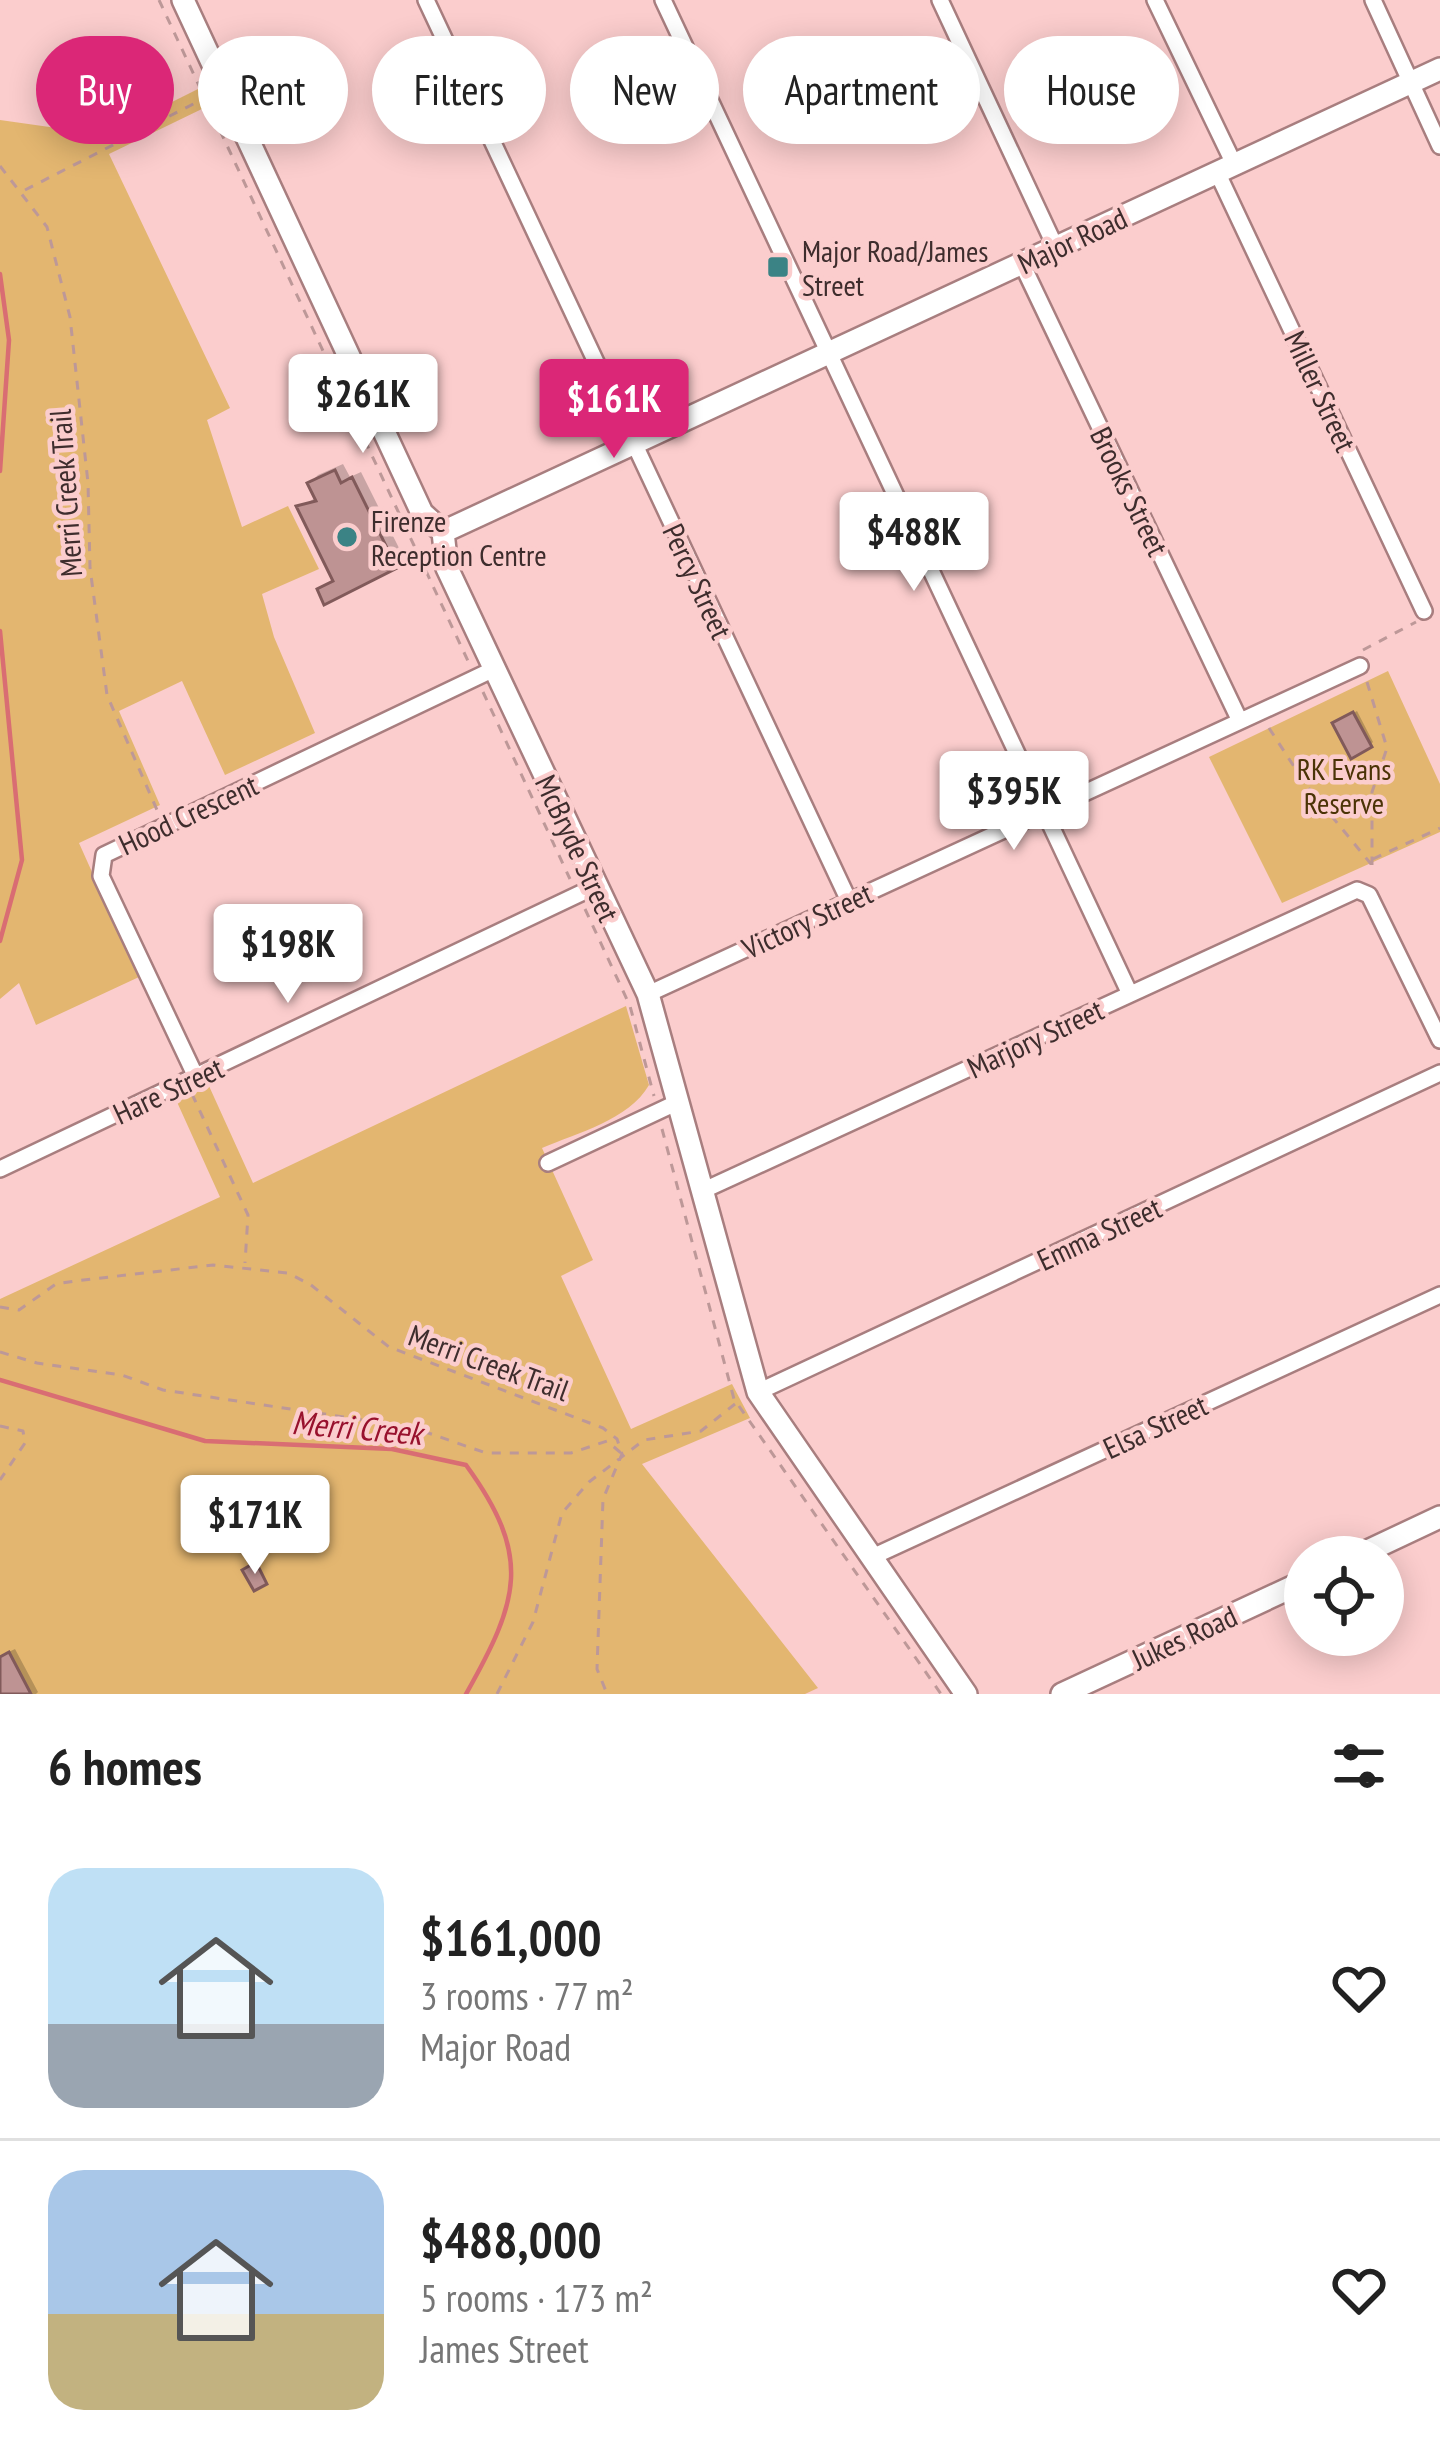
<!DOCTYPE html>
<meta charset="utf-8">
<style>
:root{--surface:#fff;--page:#f2f2f2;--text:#222;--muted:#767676;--line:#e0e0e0;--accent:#db2777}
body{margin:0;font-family:"PT Sans Narrow",sans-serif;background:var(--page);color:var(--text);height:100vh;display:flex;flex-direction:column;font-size:45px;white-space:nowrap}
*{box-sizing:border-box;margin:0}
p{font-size:39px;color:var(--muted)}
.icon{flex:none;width:66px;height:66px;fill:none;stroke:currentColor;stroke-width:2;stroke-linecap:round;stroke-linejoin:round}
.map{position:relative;height:1694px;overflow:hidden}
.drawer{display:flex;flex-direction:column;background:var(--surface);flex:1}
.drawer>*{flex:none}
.hud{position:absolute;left:36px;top:36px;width:1368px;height:108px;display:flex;gap:24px}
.controls{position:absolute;left:1284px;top:1536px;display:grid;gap:24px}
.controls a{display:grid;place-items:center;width:120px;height:120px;border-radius:50%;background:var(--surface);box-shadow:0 6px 30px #0003;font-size:60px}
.price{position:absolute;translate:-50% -102px;padding:0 27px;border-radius:12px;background:#fff;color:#222;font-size:39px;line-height:78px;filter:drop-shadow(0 3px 6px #0008)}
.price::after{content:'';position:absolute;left:50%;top:72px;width:36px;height:27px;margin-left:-18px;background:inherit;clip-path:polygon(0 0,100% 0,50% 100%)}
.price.current{background:var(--accent);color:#fff}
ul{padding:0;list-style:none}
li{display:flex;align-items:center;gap:36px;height:300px;padding:0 48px}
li+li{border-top:3px solid var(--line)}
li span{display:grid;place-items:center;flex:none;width:336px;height:240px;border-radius:36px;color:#555}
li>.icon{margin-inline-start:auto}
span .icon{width:144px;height:144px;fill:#fffc;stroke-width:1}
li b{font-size:51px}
h2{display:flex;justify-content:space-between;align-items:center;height:144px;padding:0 48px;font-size:51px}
.pill{padding:0 42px;border-radius:54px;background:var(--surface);box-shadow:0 6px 30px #0003;font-size:42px;line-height:108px}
.pill.current{background:var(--accent);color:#fff}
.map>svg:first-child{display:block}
.green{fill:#e3b670}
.shadow{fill:#0003}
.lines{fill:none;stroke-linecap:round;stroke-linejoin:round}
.stream{stroke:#d96d73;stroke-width:4.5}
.building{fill:#be9393;stroke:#815a5a;stroke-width:3}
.street-casing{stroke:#a87e7f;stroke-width:20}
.secondary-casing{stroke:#a87e7f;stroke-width:26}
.path{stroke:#bd9898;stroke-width:3;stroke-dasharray:9 9;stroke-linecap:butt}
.street{stroke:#fff;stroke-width:15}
.secondary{stroke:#fff;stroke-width:21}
.poi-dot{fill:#3b8385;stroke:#fbcdcd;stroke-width:4.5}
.labels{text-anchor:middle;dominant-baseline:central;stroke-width:9;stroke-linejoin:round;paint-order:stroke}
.street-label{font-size:30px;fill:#3e2d2d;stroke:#fbcdcd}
.poi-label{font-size:30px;fill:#3e2d2d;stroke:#fbcdcd;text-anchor:start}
.park-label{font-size:30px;fill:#4b3306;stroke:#fbcdcd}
.water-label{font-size:33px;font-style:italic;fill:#98112d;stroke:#fbcdcd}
</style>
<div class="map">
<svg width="1440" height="1694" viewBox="0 0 1440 1694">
<rect width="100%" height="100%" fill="#fbcdcd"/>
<path class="green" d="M 198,89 L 206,107 L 109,154 L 230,408 L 207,420 L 242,527 L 288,506 L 319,569 L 262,594 L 274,637 L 315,733 L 225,775 L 182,681 L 119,711 L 160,805 L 79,843 L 139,977 L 36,1025 L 19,983 L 0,999 L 0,120 L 106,135 Z
M 1388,671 L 1440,784 L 1440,832 L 1282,903 L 1209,757 Z
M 626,1006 L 649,1085 C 629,1120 577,1133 542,1148 L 593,1260 L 561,1276 L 631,1429 L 732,1384 L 750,1418 L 642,1464 L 818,1688 L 805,1694 L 0,1694 L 0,1299 L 220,1197 L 177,1102 L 209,1086 L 253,1183 Z"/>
<path class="shadow" d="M 343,464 L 350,477 L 361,472 L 404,558 L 396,566 L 320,590 L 335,578 L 300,507 L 317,497 L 310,483 L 318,475 Z
M 1357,711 L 1373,742 L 1370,745 L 1339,721 Z
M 15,1649 L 38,1692 L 36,1694 L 0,1694 L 0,1656 Z"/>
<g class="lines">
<path class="stream" d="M 0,274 L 9,340 L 0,471
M 0,631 L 22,860 L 0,941
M 0,1380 L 205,1441 L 392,1449 L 466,1465 C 533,1557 519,1600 466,1694"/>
</g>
<path class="building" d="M 335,470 L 341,483 L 352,477 L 397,568 L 324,605 L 317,589 L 333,581 L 296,506 L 316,501 L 307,483 Z
M 1353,712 L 1372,747 L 1351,759 L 1332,723 Z
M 256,1562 L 267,1584 L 254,1591 L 242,1570 Z
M 9,1652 L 31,1694 L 0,1694 L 0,1657 Z"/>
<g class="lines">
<defs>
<path id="street" d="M 426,0 L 849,901
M 663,0 L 1130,994
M 940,0 L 1055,246
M 1155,0 L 1235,166
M 1373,0 L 1440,146
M 1217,172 L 1424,611
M 1022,264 L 1239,719
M 648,994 L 1360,666
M 196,1077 L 101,876 L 104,855 L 494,669
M 548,1163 L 676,1103
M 0,1169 L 596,886
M 702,1191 L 1357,890 L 1369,895 L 1440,1040
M 758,1392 L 1440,1073
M 870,1558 L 1440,1295"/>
<path id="secondary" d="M 183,0 L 422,513 L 443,532 L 447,568 L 648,994 L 758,1392 L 966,1694
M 443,532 L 1440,69
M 1355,1557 L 1440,1517
M 1062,1694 L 1305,1581"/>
</defs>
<use href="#street" class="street-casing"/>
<use href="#secondary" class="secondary-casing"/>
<path class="path" d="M 159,0 L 468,661
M 0,166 L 47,227 L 70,317 L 88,483 L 90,568 L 107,695 L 157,810
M 25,190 L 203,99
M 1363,650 L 1416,622
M 1367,682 L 1387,748 L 1372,792 L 1372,865
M 483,692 L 570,879
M 1269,728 L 1306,785 L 1371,864
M 1373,859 L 1440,828
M 585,909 L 630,1006 L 654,1096
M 192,1094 L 248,1215 L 245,1263
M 662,1129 L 734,1399 L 941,1694
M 0,1307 L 19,1310 L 56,1284 L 75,1281 L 213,1265 L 288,1273 L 311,1285 L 389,1347 L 603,1428 L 617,1439 L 622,1454 L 603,1499 L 597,1669 L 607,1694
M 0,1352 L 37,1363 L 122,1375 L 163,1390 L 411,1427 L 486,1453 L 571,1453 L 607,1441 L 621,1453
M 0,1426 L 23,1431 L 25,1443 L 0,1480
M 497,1694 L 533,1622 L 562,1513 L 589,1482 L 644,1440 L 701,1431 L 735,1404"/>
<use href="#street" class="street"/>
<use href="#secondary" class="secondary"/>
</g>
<g class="poi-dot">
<rect x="766" y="255" width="24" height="24" rx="6"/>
<circle cx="347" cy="537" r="12"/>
</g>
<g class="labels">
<g class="street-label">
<text transform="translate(1072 240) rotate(-25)">Major Road</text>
<text transform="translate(1321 391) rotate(65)">Miller Street</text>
<text transform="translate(1130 491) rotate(64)">Brooks Street</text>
<text transform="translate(65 493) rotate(-94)">Merri Creek Trail</text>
<text transform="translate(698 581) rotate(65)">Percy Street</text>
<text transform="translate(188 814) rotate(-25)">Hood Crescent</text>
<text transform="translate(578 848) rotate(65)">McBryde Street</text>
<text transform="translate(807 920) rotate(-25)">Victory Street</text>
<text transform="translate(1035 1038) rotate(-25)">Marjory Street</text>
<text transform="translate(168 1090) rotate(-25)">Hare Street</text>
<text transform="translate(1099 1233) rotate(-25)">Emma Street</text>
<text transform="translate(489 1362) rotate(20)">Merri Creek Trail</text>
<text transform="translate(1155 1426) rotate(-25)">Elsa Street</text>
<text transform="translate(1184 1637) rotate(-25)">Jukes Road</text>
</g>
<g class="poi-label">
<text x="802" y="250">Major Road/James<tspan x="802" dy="34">Street</tspan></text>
<text x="371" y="520">Firenze<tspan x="371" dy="34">Reception Centre</tspan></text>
</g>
<g class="park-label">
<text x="1344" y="768">RK Evans<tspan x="1344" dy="34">Reserve</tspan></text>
</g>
<g class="water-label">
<text transform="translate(357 1427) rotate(5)">Merri Creek</text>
</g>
</g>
</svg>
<div class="controls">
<a><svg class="icon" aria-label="locate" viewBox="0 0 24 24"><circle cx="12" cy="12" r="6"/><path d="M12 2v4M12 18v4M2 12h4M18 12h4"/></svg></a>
</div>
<b class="price" style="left:363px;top:456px">$261K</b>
<b class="price current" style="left:614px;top:461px">$161K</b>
<b class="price" style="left:914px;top:594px">$488K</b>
<b class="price" style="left:1014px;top:853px">$395K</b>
<b class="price" style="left:288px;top:1006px">$198K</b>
<b class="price" style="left:255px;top:1577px">$171K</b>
<div class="hud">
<a class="pill current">Buy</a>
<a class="pill">Rent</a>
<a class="pill">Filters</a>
<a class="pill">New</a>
<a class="pill">Apartment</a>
<a class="pill">House</a>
</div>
</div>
<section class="drawer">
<h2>6 homes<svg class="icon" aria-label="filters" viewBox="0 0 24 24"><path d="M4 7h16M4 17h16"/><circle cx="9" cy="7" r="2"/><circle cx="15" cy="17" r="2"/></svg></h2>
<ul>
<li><span style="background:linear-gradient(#bfe0f5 65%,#9aa5b1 0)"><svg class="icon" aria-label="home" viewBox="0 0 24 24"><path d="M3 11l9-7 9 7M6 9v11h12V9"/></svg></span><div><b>$161,000</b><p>3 rooms · 77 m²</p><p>Major Road</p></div><svg class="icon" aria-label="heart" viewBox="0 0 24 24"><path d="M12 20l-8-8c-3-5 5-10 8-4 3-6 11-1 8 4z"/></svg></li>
<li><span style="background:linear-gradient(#a9c7e8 60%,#c2b280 0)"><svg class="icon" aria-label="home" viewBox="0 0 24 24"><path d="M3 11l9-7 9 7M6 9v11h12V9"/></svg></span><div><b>$488,000</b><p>5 rooms · 173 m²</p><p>James Street</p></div><svg class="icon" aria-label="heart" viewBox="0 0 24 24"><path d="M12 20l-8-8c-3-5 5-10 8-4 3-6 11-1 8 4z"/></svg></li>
</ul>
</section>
